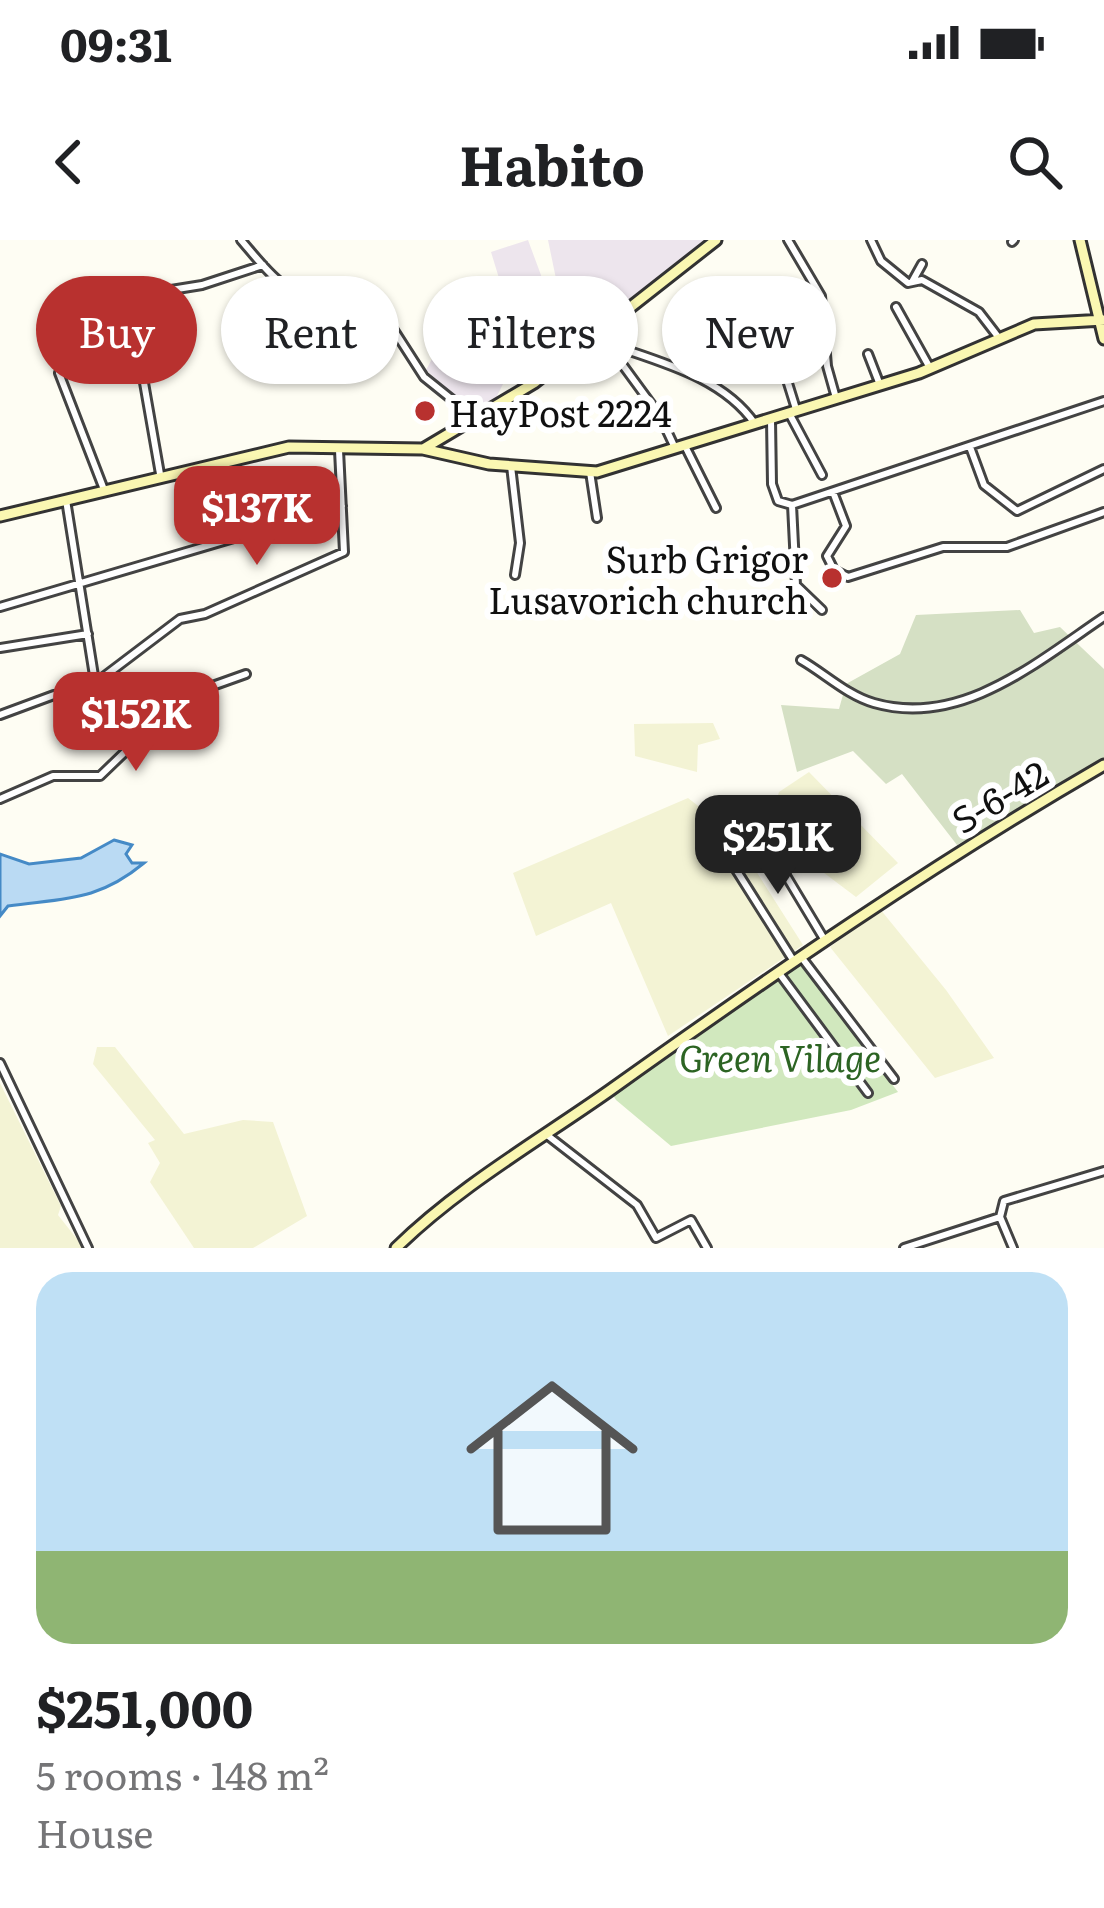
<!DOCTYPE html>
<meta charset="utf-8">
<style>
:root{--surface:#fff;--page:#f2f2f2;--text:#202124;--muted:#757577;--line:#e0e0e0;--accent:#b8312f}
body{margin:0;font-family:Literata,"Noto Sans Armenian",serif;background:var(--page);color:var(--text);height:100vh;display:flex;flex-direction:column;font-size:45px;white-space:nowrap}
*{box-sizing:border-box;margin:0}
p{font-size:39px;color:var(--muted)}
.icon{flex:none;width:66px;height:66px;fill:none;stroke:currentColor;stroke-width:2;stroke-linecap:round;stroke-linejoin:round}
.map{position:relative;height:1008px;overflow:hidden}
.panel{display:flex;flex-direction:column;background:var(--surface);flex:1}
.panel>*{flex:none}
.guide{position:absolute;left:36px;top:36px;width:1032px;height:108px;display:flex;gap:24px}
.price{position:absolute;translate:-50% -102px;padding:0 27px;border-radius:24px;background:var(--accent);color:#fff;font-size:39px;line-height:78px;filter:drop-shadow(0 3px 6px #0008)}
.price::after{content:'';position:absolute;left:50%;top:72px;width:36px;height:27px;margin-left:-18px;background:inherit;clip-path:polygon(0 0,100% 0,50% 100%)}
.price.on{background:#222;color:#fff}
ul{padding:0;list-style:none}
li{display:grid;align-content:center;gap:24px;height:636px;padding:0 36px}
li+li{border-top:3px solid var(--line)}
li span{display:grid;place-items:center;height:372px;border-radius:36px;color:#555}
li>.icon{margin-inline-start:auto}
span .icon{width:216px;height:216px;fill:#fffc;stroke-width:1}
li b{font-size:51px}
.pill{padding:0 42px;border-radius:54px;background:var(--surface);box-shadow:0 3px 9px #0004;font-size:42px;line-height:108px}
.pill.on{background:var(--accent);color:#fff}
.status{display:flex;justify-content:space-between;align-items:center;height:84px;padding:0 60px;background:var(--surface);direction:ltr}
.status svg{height:33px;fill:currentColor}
header{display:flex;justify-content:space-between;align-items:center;height:156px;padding:0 36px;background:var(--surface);font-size:54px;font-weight:700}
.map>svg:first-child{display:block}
.industrial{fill:#ede5ed}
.farmland{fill:#f3f3d4}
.green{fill:#d1e8be}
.cemetery{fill:#d5e0c4}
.water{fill:#badaf3;stroke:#458ac6;stroke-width:3}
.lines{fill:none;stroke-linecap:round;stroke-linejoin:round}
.street-casing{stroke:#434343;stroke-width:12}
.secondary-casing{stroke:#323232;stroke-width:15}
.street{stroke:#fff;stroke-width:6}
.secondary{stroke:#faf7b2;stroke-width:9}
.poi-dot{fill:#b8312f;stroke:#fff;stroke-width:4.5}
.labels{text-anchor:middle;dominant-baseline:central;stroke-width:12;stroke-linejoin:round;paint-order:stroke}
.poi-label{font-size:36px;fill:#101010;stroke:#fff;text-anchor:start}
.street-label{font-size:36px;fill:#101010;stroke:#fff}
.park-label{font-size:36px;font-style:italic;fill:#2c6423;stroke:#fff}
</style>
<div class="status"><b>09:31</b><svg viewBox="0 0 49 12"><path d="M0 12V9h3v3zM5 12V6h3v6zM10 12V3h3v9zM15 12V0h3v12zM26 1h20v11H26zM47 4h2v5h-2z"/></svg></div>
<header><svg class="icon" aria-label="back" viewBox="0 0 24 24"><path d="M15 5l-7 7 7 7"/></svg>Habito<svg class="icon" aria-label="search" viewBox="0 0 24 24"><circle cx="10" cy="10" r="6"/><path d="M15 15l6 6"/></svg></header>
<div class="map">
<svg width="1104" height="1008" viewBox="0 0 1104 1008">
<rect width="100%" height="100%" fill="#fefdf3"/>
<path class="industrial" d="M 528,0 L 545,46 L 516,63 L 506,61 L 491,12 Z
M 548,0 L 708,0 L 618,73 L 606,56 L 561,63 Z
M 463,62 L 489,66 L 563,110 L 519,144 L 506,138 L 496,158 L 474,173 L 426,130 Z"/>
<path class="farmland" d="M 713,483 L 720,499 L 698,505 L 697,532 L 635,516 L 634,484 Z
M 809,532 L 898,623 L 856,657 L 767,590 L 779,552 Z
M 688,558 L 720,583 L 729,577 L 761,599 L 742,609 L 803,705 L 668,796 L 611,663 L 536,696 L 513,633 Z
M 880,669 L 946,750 L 994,818 L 935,838 L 830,707 Z
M 97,807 L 115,807 L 184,894 L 243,880 L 273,882 L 307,976 L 253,1008 L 194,1008 L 150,942 L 160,923 L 148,903 L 155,900 L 93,824 Z
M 0,843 L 61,966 L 58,975 L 84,1008 L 0,1008 Z"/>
<path class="green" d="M 798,722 L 898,852 L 851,870 L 671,906 L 616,860 L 613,855 Z"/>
<path class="cemetery" d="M 1020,370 L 1034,393 L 1060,387 L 1104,429 L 1104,520 L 957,605 L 902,534 L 886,544 L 853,511 L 797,532 L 781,465 L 839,469 L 846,444 L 900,414 L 916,375 Z"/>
<path class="water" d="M 114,600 L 132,605 L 126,614 L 132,623 L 144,623 C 97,662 64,658 8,666 L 0,676 L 0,614 L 29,624 L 81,618 Z"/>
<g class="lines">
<defs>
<path id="street" d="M 241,0 C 260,22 283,54 314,59 C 336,62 359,55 379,67 L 424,137 L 475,178
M 788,0 L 821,56 L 827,126 L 836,158
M 871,0 L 881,21 L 908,43 L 922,40 L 979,72 L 999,98
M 1012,2 L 1014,0
M 912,42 L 922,24
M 140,55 L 202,45 L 263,25
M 896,67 L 930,128
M 101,87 L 118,131 L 139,131 L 143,137 L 160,234
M 765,91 L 773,95 L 796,169
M 600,94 L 660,176 L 675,208
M 609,104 C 660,122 723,137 755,184
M 868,114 L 880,145
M 59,133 L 103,247
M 789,173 L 822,235
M 771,180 L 772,244 L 778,261 L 792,265
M 970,207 L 984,245 L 1017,271 L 1104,229
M 686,208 L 716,268
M 511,226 L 520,303 L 515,335
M 590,232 L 597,278
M 833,252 L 846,286 L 827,316 L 834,330 L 848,337 L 943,307 L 1007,307 L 1104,272
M 66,260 L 95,442
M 792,265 L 1104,161
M 792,265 L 796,345 L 822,370
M 0,367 L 342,266
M 0,408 L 88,394
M 801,420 C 824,433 848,456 874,463 C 961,488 1037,422 1104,377
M 0,475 L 54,455 L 85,451 L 180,379 L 205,374 L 344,312 L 339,210
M 0,559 L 53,536 L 100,536 L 155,483 L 204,449 L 246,434
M 773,614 L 824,699
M 728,617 L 793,720
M 802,718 L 894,839
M 779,733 L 868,853
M 0,823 L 88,1008
M 547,895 L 637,965 L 656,998 L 691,980 L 707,1008
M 1000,977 L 1004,961 L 1104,931
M 904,1008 L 1000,977 L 1013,1008"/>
<path id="secondary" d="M 1080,0 L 1104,99
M 423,209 L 534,143 L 716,0
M 0,276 L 289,207 L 423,209 L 489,224 L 597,232 L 919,133 L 1034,84 L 1104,80
M 396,1008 C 458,947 538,901 609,851 C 770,736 933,624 1104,525"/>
</defs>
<use href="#street" class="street-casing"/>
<use href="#secondary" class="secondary-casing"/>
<use href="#street" class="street"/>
<use href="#secondary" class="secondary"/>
</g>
<g class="poi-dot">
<circle cx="425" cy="171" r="12"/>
<circle cx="832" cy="338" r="12"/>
</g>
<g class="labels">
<g class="poi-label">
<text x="449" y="171">HayPost 2224</text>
<text x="808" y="317" text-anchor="end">Surb Grigor<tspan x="808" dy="41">Lusavorich church</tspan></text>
</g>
<g class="street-label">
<text transform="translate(999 555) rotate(-31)">Տ-6-42</text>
</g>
<g class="park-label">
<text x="780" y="816">Green Vilage</text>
</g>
</g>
</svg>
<b class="price" style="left:257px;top:328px">$137K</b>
<b class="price" style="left:136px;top:534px">$152K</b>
<b class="price on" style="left:778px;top:657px">$251K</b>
<div class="guide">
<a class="pill on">Buy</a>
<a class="pill">Rent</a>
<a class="pill">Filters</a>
<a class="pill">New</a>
</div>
</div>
<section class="panel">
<ul>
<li><span style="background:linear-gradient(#bfe0f5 75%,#8fb573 0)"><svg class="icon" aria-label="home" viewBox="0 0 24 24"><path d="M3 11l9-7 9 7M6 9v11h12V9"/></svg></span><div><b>$251,000</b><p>5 rooms · 148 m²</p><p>House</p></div></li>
</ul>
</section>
